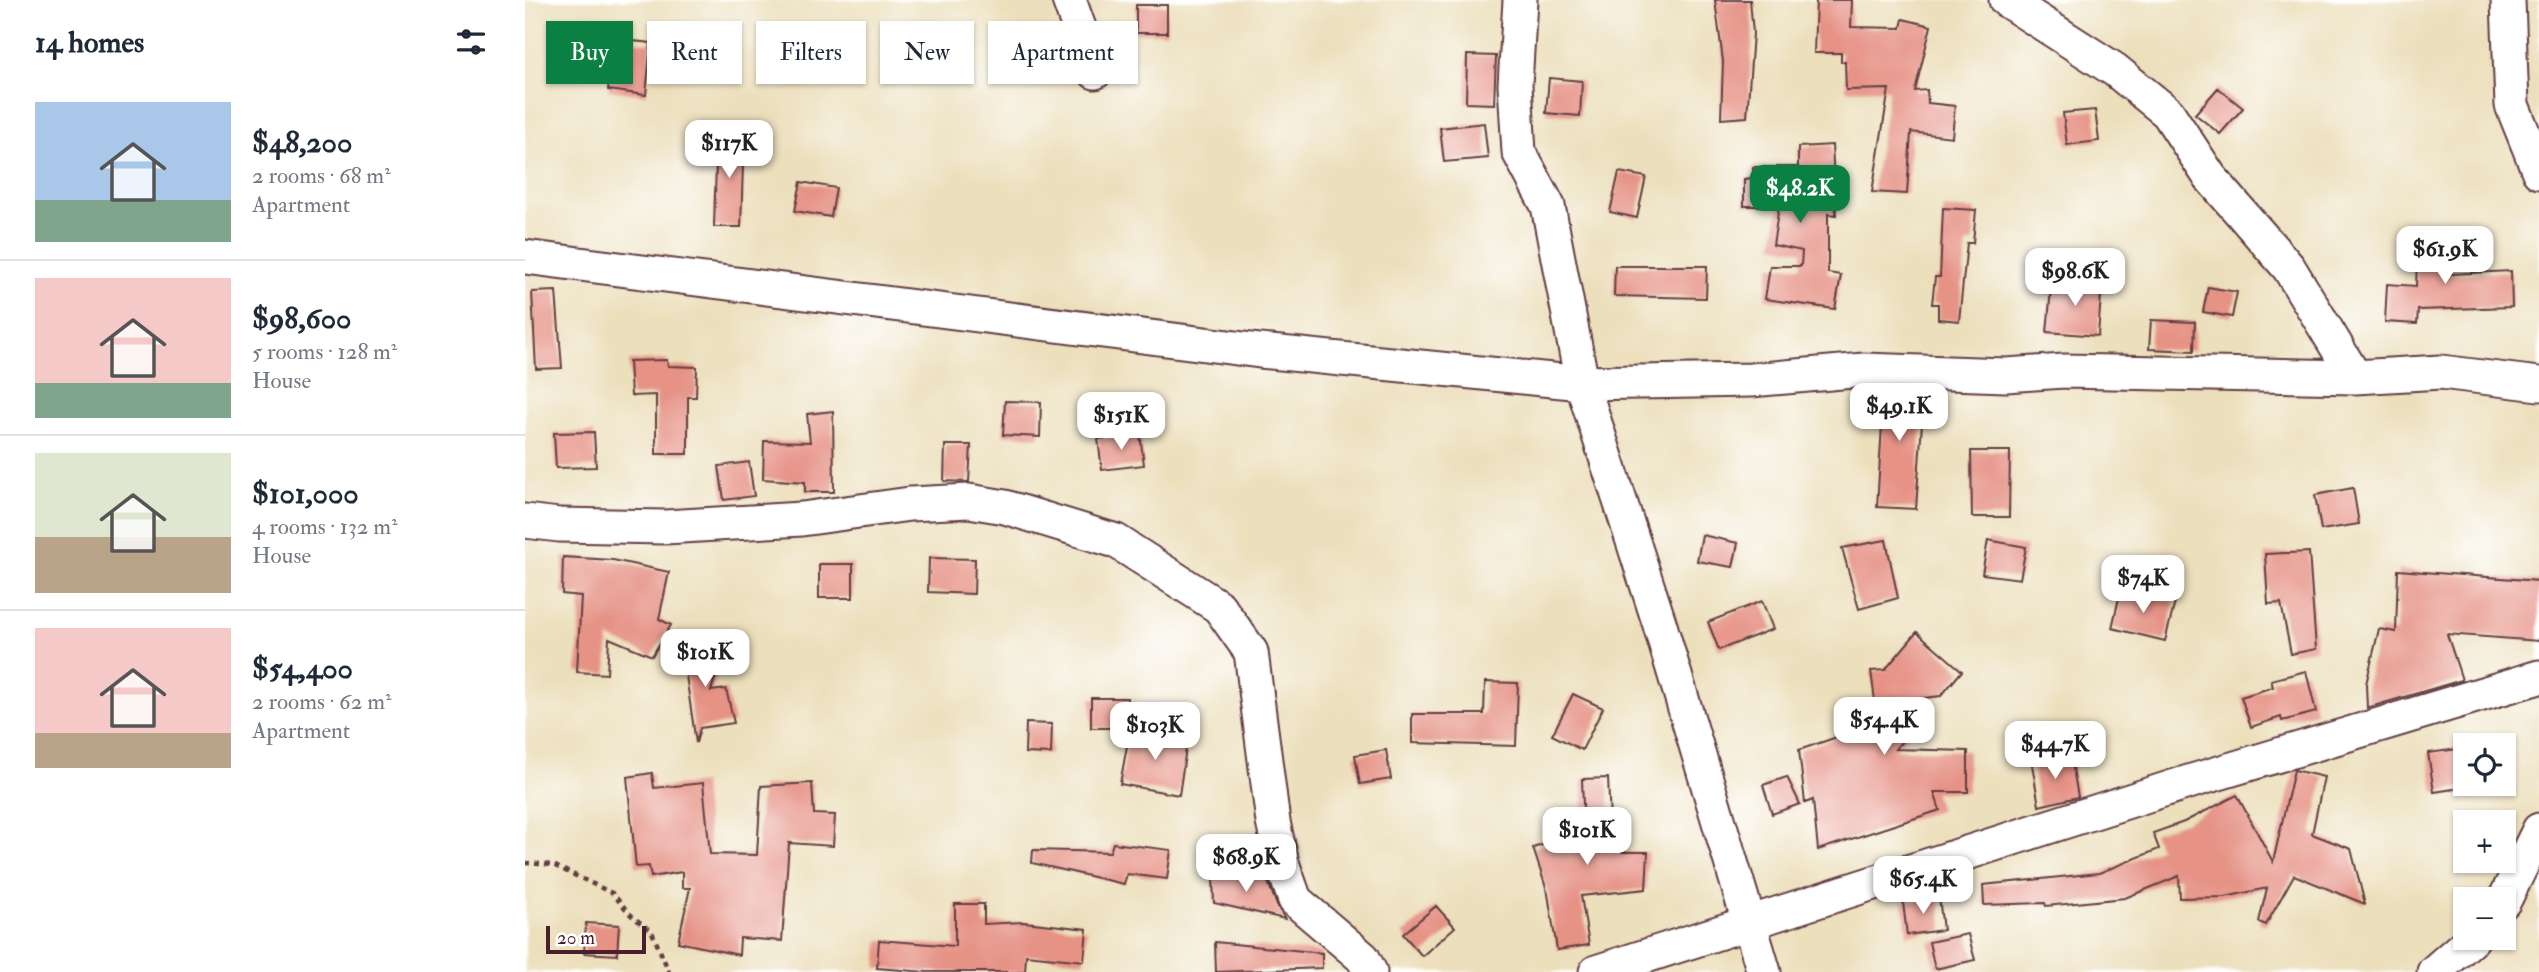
<!DOCTYPE html>
<meta charset="utf-8">
<style>
:root{--surface:#fff;--page:#f2f2f3;--text:#1f2937;--muted:#747a83;--line:#e0e1e3;--accent:#0b8043}
body{margin:0;font-family:"IM FELL Double Pica",serif;background:var(--page);color:var(--text);height:100vh;display:flex;flex-direction:column;font-size:26px;white-space:nowrap}
*{box-sizing:border-box;margin:0}
p{font-size:23px;color:var(--muted)}
.icon{flex:none;width:38px;height:38px;fill:none;stroke:currentColor;stroke-width:2;stroke-linecap:round;stroke-linejoin:round}
.map{position:relative;flex:1;overflow:hidden}
.drawer{display:flex;flex-direction:column;background:var(--surface);width:525px}
.drawer>*{flex:none}
.banner{position:absolute;left:21px;top:21px;width:665px;height:63px;display:flex;gap:14px}
.fabs{position:absolute;left:1928px;top:733px;display:grid;gap:14px}
.fabs a{display:grid;place-items:center;width:63px;height:63px;border-radius:0px;background:var(--surface);box-shadow:0 2px 5px #0004;font-size:35px}
.scale{position:absolute;left:21px;bottom:18px;width:100px;box-sizing:border-box;padding-left:7px;border:4px solid #4a1f2b;border-top:0;font-size:19px;line-height:24px;white-space:nowrap;color:#4a1f2b;-webkit-text-stroke:5px #fff;paint-order:stroke}
.price{position:absolute;translate:-50% -60px;padding:0 16px;border-radius:14px;background:#fff;color:#222;font-size:23px;line-height:46px;filter:drop-shadow(0 2px 4px #0008)}
.price::after{content:'';position:absolute;left:50%;top:42px;width:21px;height:16px;margin-left:-10px;background:inherit;clip-path:polygon(0 0,100% 0,50% 100%)}
.price.selected{background:var(--accent);color:#fff}
ul{padding:0;list-style:none}
li{display:flex;align-items:center;gap:21px;height:175px;padding:0 35px}
li+li{border-top:2px solid var(--line)}
li span{display:grid;place-items:center;flex:none;width:196px;height:140px;border-radius:0px;color:#555}
li>.icon{margin-inline-start:auto}
span .icon{width:84px;height:84px;fill:#fffc;stroke-width:1}
li b{font-size:30px}
h2{display:flex;justify-content:space-between;align-items:center;height:84px;padding:0 35px;font-size:30px}
.chip{padding:0 24px;border-radius:0px;background:var(--surface);box-shadow:0 2px 5px #0004;font-size:24px;line-height:63px}
.chip.selected{background:var(--accent);color:#fff}
main{display:flex;flex:1;min-height:0}
.map>svg:first-child{display:block}
.building{fill:#e69386}
.lines{fill:none;stroke-linecap:round;stroke-linejoin:round}
.minor-casing{stroke:#623c41;stroke-width:37}
.path{stroke:#623c41;stroke-width:4.5;stroke-dasharray:5 5;stroke-linecap:butt}
.minor{stroke:#fff;stroke-width:33}
</style>
<main>
<section class="drawer">
<h2>14 homes<svg class="icon" aria-label="filters" viewBox="0 0 24 24"><path d="M4 7h16M4 17h16"/><circle cx="9" cy="7" r="2"/><circle cx="15" cy="17" r="2"/></svg></h2>
<ul>
<li><span style="background:linear-gradient(#a9c7e8 70%,#7fa58c 0)"><svg class="icon" aria-label="home" viewBox="0 0 24 24"><path d="M3 11l9-7 9 7M6 9v11h12V9"/></svg></span><div><b>$48,200</b><p>2 rooms · 68 m²</p><p>Apartment</p></div></li>
<li><span style="background:linear-gradient(#f6c9c9 75%,#7fa58c 0)"><svg class="icon" aria-label="home" viewBox="0 0 24 24"><path d="M3 11l9-7 9 7M6 9v11h12V9"/></svg></span><div><b>$98,600</b><p>5 rooms · 128 m²</p><p>House</p></div></li>
<li><span style="background:linear-gradient(#dfe7d0 60%,#b9a48a 0)"><svg class="icon" aria-label="home" viewBox="0 0 24 24"><path d="M3 11l9-7 9 7M6 9v11h12V9"/></svg></span><div><b>$101,000</b><p>4 rooms · 132 m²</p><p>House</p></div></li>
<li><span style="background:linear-gradient(#f6c9c9 75%,#b9a48a 0)"><svg class="icon" aria-label="home" viewBox="0 0 24 24"><path d="M3 11l9-7 9 7M6 9v11h12V9"/></svg></span><div><b>$54,400</b><p>2 rooms · 62 m²</p><p>Apartment</p></div></li>
</ul>
</section>
<div class="map">
<svg width="2014" height="972" viewBox="0 0 2014 972">
<rect width="100%" height="100%" fill="#fff"/>
<filter id="ink" filterUnits="userSpaceOnUse"><feTurbulence type="fractalNoise" baseFrequency=".0143" numOctaves="2"/><feDisplacementMap in="SourceGraphic" scale="14" xChannelSelector="R" yChannelSelector="G"/><feConvolveMatrix kernelMatrix="1 2 1 2 8 2 1 2 1" color-interpolation-filters="sRGB"/></filter>
<filter id="wash" filterUnits="userSpaceOnUse"><feTurbulence type="fractalNoise" baseFrequency=".00686" numOctaves="4" result="noise"/><feDisplacementMap in="SourceGraphic" scale="28" xChannelSelector="R" yChannelSelector="G"/><feGaussianBlur stdDeviation="1.57" result="paint"/><feColorMatrix in="noise" values="0 0 0 0 0 0 0 0 0 0 0 0 0 0 0 0 0 1.4 0 .05"/><feComposite in="paint" operator="in"/></filter>
<g filter="url(#wash)">
<rect width="100%" height="100%" fill="#ecdfbc"/>
<g id="blocks">
<path class="building" d="M 1190,0 L 1225,0 L 1228,33 L 1222,117 L 1196,119 L 1198,61 Z
M 1291,0 L 1327,0 L 1326,27 L 1376,28 L 1378,19 L 1406,26 L 1390,91 L 1402,90 L 1403,103 L 1430,106 L 1427,137 L 1386,132 L 1382,194 L 1347,192 L 1364,89 L 1321,90 L 1320,62 L 1316,62 L 1316,53 L 1289,53 Z
M 611,5 L 642,5 L 642,33 L 611,33 Z
M 257,37 L 290,43 L 285,72 L 253,66 Z
M 89,39 L 126,43 L 121,95 L 83,90 Z
M 942,55 L 971,56 L 969,104 L 941,103 Z
M 1024,78 L 1057,81 L 1055,116 L 1021,113 Z
M 1693,88 L 1718,108 L 1695,134 L 1670,114 Z
M 1570,110 L 1574,141 L 1542,145 L 1538,113 Z
M 959,123 L 963,158 L 919,162 L 915,128 Z
M 192,132 L 219,133 L 216,227 L 189,227 Z
M 1307,145 L 1311,215 L 1303,214 L 1303,273 L 1316,275 L 1310,309 L 1240,299 L 1245,266 L 1276,266 L 1277,251 L 1248,245 L 1254,206 L 1219,206 L 1219,179 L 1228,178 L 1228,167 L 1273,167 L 1273,147 Z
M 1094,172 L 1121,177 L 1112,218 L 1085,212 Z
M 276,182 L 311,188 L 306,217 L 270,211 Z
M 1418,208 L 1451,210 L 1448,243 L 1442,243 L 1434,321 L 1413,319 L 1413,304 L 1407,304 L 1410,277 L 1415,277 Z
M 1893,236 L 1927,238 L 1926,274 L 1986,271 L 1987,307 L 1893,310 L 1892,324 L 1860,322 L 1862,284 L 1891,286 Z
M 1090,266 L 1182,266 L 1181,298 L 1089,296 Z
M 1535,278 L 1577,281 L 1573,336 L 1522,332 L 1526,289 L 1534,290 Z
M 1683,287 L 1712,292 L 1707,317 L 1678,312 Z
M 31,291 L 37,368 L 11,369 L 7,292 Z
M 1626,320 L 1670,322 L 1669,351 L 1624,349 Z
M 142,360 L 143,366 L 172,367 L 171,397 L 163,397 L 163,454 L 131,454 L 131,395 L 106,396 L 104,361 Z
M 1340,392 L 1407,392 L 1408,423 L 1397,423 L 1391,509 L 1352,507 L 1357,425 L 1342,425 Z
M 480,401 L 516,402 L 515,437 L 478,435 Z
M 308,411 L 309,492 L 280,492 L 280,482 L 238,479 L 239,441 L 285,442 L 282,414 Z
M 69,432 L 71,467 L 31,468 L 29,433 Z
M 615,434 L 619,465 L 577,470 L 573,439 Z
M 420,445 L 446,445 L 444,482 L 419,481 Z
M 1446,451 L 1485,451 L 1484,517 L 1447,517 Z
M 224,462 L 229,496 L 199,500 L 194,466 Z
M 1828,488 L 1834,524 L 1796,530 L 1790,495 Z
M 1177,535 L 1213,543 L 1208,567 L 1172,561 Z
M 1361,540 L 1373,598 L 1334,609 L 1317,548 Z
M 1463,540 L 1501,547 L 1495,579 L 1457,574 Z
M 1784,552 L 1791,649 L 1766,654 L 1756,603 L 1743,604 L 1740,554 Z
M 38,557 L 88,560 L 144,572 L 134,619 L 146,625 L 127,656 L 84,638 L 82,674 L 52,672 L 56,596 L 37,594 Z
M 404,558 L 450,559 L 449,594 L 403,592 Z
M 294,564 L 328,564 L 328,598 L 294,598 Z
M 1873,570 L 2014,581 L 2014,641 L 1922,634 L 1937,680 L 1842,708 L 1841,684 L 1854,629 L 1871,632 Z
M 1596,589 L 1650,602 L 1640,641 L 1587,628 Z
M 1237,601 L 1248,629 L 1194,650 L 1183,622 Z
M 1392,632 L 1437,671 L 1416,696 L 1370,701 L 1382,736 L 1370,749 L 1443,751 L 1443,792 L 1409,792 L 1415,810 L 1293,850 L 1288,800 L 1280,803 L 1274,750 L 1353,723 L 1346,671 L 1360,670 Z
M 156,642 L 198,654 L 186,691 L 201,689 L 209,723 L 175,728 L 171,743 Z
M 1781,671 L 1791,712 L 1757,721 L 1756,717 L 1726,727 L 1716,697 L 1748,687 L 1746,680 Z
M 960,682 L 993,683 L 991,746 L 887,743 L 887,714 L 959,714 Z
M 1048,694 L 1078,708 L 1057,750 L 1027,735 Z
M 566,698 L 602,698 L 603,728 L 566,728 Z
M 501,723 L 527,724 L 526,754 L 500,753 Z
M 604,735 L 663,735 L 654,795 L 595,784 Z
M 1941,748 L 1941,784 L 1954,785 L 1909,792 L 1903,753 Z
M 861,750 L 866,779 L 835,784 L 830,755 Z
M 1546,757 L 1553,797 L 1514,806 L 1507,764 Z
M 1769,770 L 1799,777 L 1787,834 L 1826,849 L 1840,904 L 1769,875 L 1741,925 L 1734,922 L 1742,888 L 1700,897 L 1655,898 L 1654,876 L 1600,898 L 1521,906 L 1520,903 L 1459,905 L 1458,885 L 1574,873 L 1634,849 L 1628,833 L 1659,822 L 1712,795 L 1748,862 Z
M 127,773 L 129,788 L 178,783 L 185,854 L 232,855 L 236,786 L 287,783 L 289,814 L 310,815 L 308,846 L 264,843 L 257,941 L 215,938 L 214,955 L 153,942 L 165,888 L 157,888 L 157,872 L 126,877 L 124,866 L 111,867 L 102,777 Z
M 1262,777 L 1275,804 L 1247,814 L 1238,785 Z
M 1083,778 L 1086,843 L 1095,842 L 1097,852 L 1123,852 L 1121,889 L 1056,896 L 1064,945 L 1032,950 L 1023,894 L 1008,848 L 1059,831 L 1057,779 Z
M 588,843 L 646,850 L 642,879 L 602,874 L 599,884 L 507,863 L 508,850 L 585,852 Z
M 740,874 L 752,906 L 760,919 L 689,903 L 688,876 Z
M 1414,897 L 1418,930 L 1382,935 L 1378,902 Z
M 430,904 L 459,904 L 459,924 L 499,922 L 562,929 L 559,961 L 501,955 L 500,972 L 401,972 L 352,968 L 354,940 L 430,946 Z
M 911,906 L 930,927 L 897,956 L 878,934 Z
M 61,923 L 94,925 L 92,955 L 59,953 Z
M 1443,934 L 1450,960 L 1410,969 L 1404,942 Z
M 690,942 L 797,953 L 797,968 L 691,972 Z"/>
</g>
</g>
<g filter="url(#ink)">
<use href="#blocks" fill-opacity="0" stroke="#623c41" stroke-width="2"/>
<g class="lines">
<defs>
<path id="minor" d="M 544,0 L 570,72
M 995,0 L 990,85 L 994,152 L 1023,206 L 1057,383 L 1134,622 L 1239,972
M 1481,0 L 1590,70 L 1643,113 L 1685,177 L 1764,268 L 1830,377
M 1983,0 L 1987,105 L 2014,172
M 0,257 L 735,351 L 1057,383 L 1226,380 L 1339,370 L 1481,375 L 1539,371 L 1830,377 L 1916,372 L 2014,384
M 0,521 L 34,525 L 140,527 L 277,519 L 385,504 L 444,501 L 480,507 L 591,541 L 694,607 L 726,652 L 748,822 L 757,863 L 770,900 L 838,958 L 845,972
M 1979,901 L 2014,830
M 1071,972 L 1657,784 L 2014,677
M 1909,972 L 1948,938"/>
</defs>
<use href="#minor" class="minor-casing"/>
<path class="path" d="M 0,863 L 28,865 L 87,893 L 106,915 L 127,932 L 144,972"/>
<use href="#minor" class="minor"/>
</g>
</g>
</svg>
<div class="fabs">
<a><svg class="icon" aria-label="locate" viewBox="0 0 24 24"><circle cx="12" cy="12" r="6"/><path d="M12 2v4M12 18v4M2 12h4M18 12h4"/></svg></a>
<a>+</a>
<a>−</a>
</div>
<div class="scale">20 m</div>
<b class="price" style="left:204px;top:180px">$117K</b>
<b class="price selected" style="left:1275px;top:225px">$48.2K</b>
<b class="price" style="left:1920px;top:286px">$61.9K</b>
<b class="price" style="left:1550px;top:308px">$98.6K</b>
<b class="price" style="left:1374px;top:443px">$49.1K</b>
<b class="price" style="left:596px;top:452px">$151K</b>
<b class="price" style="left:1618px;top:615px">$74K</b>
<b class="price" style="left:180px;top:689px">$101K</b>
<b class="price" style="left:1359px;top:757px">$54.4K</b>
<b class="price" style="left:630px;top:762px">$103K</b>
<b class="price" style="left:1530px;top:781px">$44.7K</b>
<b class="price" style="left:1062px;top:867px">$101K</b>
<b class="price" style="left:721px;top:894px">$68.9K</b>
<b class="price" style="left:1398px;top:916px">$65.4K</b>
<div class="banner">
<a class="chip selected">Buy</a>
<a class="chip">Rent</a>
<a class="chip">Filters</a>
<a class="chip">New</a>
<a class="chip">Apartment</a>
</div>
</div>
</main>
